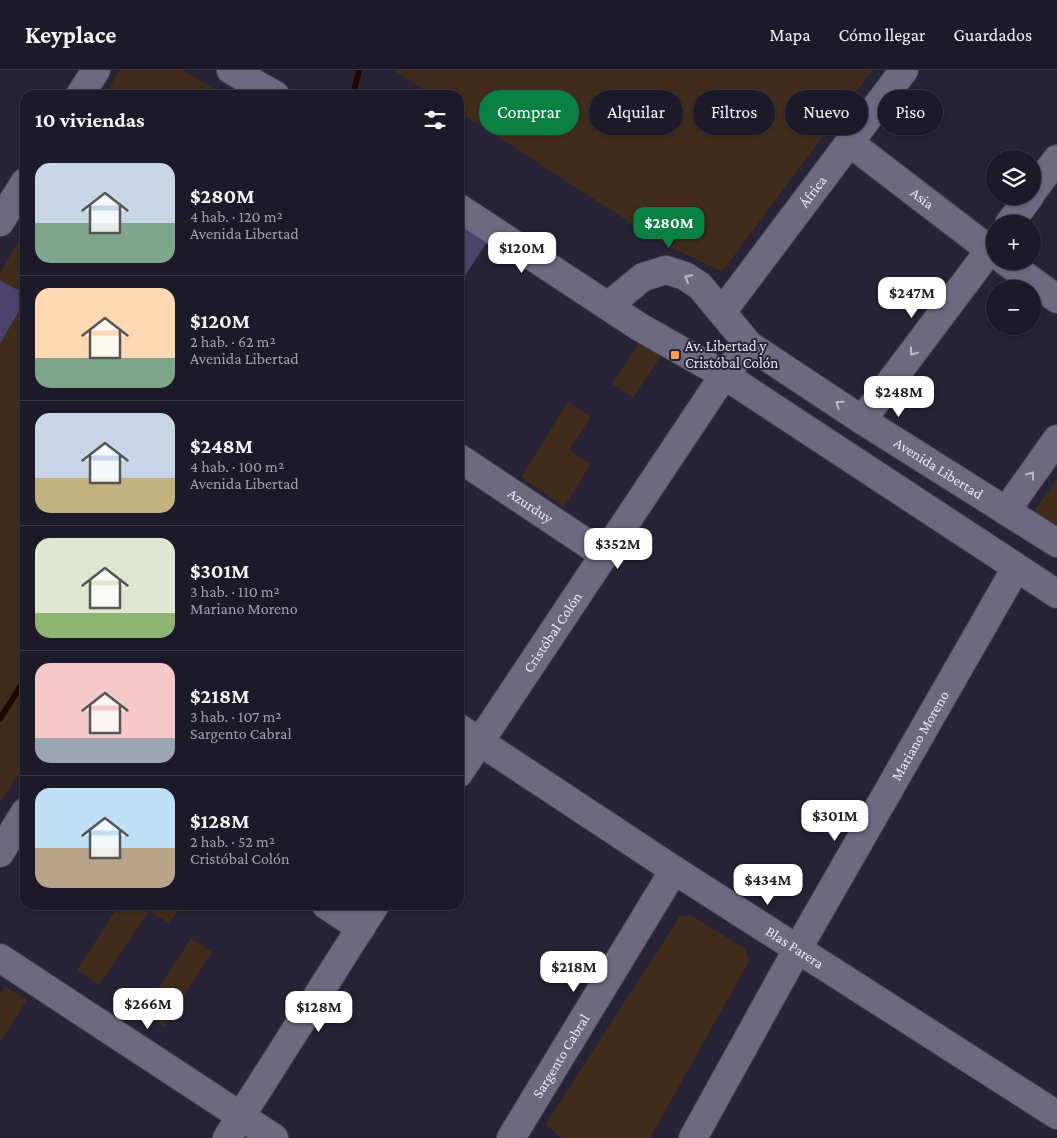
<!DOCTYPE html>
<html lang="es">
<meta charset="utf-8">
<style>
:root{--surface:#1c1a28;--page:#252330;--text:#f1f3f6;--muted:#a0a1a8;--line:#3a3845;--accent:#0b8043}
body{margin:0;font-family:"Crimson Pro",serif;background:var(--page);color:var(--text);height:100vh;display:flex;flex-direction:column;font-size:19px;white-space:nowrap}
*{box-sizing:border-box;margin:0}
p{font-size:16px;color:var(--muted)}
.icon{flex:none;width:28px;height:28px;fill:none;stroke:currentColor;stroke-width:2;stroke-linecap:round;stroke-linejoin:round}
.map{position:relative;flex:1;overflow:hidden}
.drawer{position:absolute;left:20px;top:20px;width:444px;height:820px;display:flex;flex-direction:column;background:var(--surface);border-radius:15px;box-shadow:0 1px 4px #0004,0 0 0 1px var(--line)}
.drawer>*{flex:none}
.top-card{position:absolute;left:479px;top:20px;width:475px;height:45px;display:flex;gap:10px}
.buttons{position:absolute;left:986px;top:80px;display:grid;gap:10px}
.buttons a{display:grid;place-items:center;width:55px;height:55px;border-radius:50%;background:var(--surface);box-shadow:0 1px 4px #0004,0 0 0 1px var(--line);font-size:25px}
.price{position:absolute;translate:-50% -42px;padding:0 11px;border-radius:10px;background:#fff;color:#222;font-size:16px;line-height:32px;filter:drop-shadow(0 1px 2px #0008)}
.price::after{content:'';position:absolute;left:50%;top:30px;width:15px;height:11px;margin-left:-8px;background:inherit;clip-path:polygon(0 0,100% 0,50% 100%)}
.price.selected{background:var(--accent);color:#fff}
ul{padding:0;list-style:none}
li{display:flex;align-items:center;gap:15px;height:125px;padding:0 15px}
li+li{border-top:1px solid var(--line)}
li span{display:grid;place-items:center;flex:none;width:140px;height:100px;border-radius:15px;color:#555}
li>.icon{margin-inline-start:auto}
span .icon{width:60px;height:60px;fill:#fffc;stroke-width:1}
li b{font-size:21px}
h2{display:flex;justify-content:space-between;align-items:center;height:60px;padding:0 15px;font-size:21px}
.tag{padding:0 18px;border-radius:22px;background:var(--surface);box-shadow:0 1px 4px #0004,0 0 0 1px var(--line);font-size:18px;line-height:45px}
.tag.selected{background:var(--accent);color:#fff}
header{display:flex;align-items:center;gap:30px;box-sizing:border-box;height:70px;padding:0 25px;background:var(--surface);border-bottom:1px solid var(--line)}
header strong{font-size:24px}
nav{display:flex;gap:28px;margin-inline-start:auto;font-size:18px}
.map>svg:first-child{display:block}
.green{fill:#412b1b}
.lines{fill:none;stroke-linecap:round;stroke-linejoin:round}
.stream{stroke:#210600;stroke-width:6}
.building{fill:#4a426c}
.minor-casing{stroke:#444050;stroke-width:30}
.minor{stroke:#6d6980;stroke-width:28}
.oneway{stroke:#bcbacb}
.poi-dot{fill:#fd9c56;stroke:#262336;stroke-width:2}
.labels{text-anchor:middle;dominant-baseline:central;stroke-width:4;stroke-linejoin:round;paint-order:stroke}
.street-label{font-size:15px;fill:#e7e6f3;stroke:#262336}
.poi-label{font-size:15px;fill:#e7e6f3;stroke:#262336;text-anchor:start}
</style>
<header>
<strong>Keyplace</strong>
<nav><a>Mapa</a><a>Cómo llegar</a><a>Guardados</a></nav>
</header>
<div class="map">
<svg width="1057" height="1068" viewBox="0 0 1057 1068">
<rect width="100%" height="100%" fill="#262336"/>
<path class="green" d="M 120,0 L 183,0 L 225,25 L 105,25 Z
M 393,0 L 872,0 L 722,202 L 659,171 L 459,42 L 459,25 L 432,25 Z
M 25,160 L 25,224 L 0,210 L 0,203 Z
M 25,231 L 25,695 L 0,732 L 0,274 Z
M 641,269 L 663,283 L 633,328 L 612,314 Z
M 568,332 L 591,347 L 569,380 L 591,394 L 564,437 L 521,407 Z
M 1057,408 L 1057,455 L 1034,442 Z
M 119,835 L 141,835 L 149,840 L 153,835 L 181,835 L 169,853 L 149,841 L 99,915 L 77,900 Z
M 691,845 L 745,879 L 749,891 L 650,1068 L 562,1068 L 545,1055 L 680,846 Z
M 191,868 L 212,882 L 164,957 L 142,943 Z
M 5,916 L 27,930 L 0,972 L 0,924 Z"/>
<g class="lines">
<path class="stream" d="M 353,25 L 359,0
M 0,649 L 25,609"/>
</g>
<path class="building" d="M 465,158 L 487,172 L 459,215 L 459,168 Z
M 0,210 L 25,224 L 25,231 L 0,274 Z"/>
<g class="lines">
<defs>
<g id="minor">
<path d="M 231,0 L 275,25"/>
<path d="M 80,25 L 96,0"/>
<path id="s1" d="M 850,73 L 995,184"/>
<path d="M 1032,122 L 1057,89"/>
<path d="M 459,138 L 638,256 L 724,305 L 1057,524"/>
<path d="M 0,152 L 25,112"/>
<path d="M 1009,154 L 1030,126"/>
<path d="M 1005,191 L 1057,229"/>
<path id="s2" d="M 609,235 L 643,207 L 666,200 L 685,206 L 700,216 L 749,275 L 862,350 L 1057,473"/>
<path id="s3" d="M 722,242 L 904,0"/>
<path d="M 862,350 L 995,173"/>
<path id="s4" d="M 459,388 L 603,484"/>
<path d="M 1006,441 L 1057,369"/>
<path id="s5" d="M 459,658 L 674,800 L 1057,1045"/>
<path id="s6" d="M 459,703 L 724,305 L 735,292"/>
<path d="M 0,783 L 25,742"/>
<path d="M 326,835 L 361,858"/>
<path d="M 0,888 L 274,1068"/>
<path d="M 227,1068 L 375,835"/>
<path id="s7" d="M 511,1068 L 674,800"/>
<path id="s8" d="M 693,1068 L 797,880 L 1016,498"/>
</g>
</defs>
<use href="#minor" class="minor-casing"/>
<use href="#minor" class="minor"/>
</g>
<defs><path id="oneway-chevron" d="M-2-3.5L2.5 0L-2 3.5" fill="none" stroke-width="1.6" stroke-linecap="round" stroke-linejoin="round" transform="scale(1.25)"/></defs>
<g class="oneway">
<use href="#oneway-chevron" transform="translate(688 208) rotate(-152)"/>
<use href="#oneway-chevron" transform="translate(913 282) rotate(127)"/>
<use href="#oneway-chevron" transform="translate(839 334) rotate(-146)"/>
<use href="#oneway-chevron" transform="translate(1031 405) rotate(-54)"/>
</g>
<rect class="poi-dot" x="670" y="280" width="10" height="10" rx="2.5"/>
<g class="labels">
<g class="street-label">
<text stroke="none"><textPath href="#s3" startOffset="151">África</textPath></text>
<text stroke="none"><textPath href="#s1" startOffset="91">Asia</textPath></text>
<text stroke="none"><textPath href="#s2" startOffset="409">Avenida Libertad</textPath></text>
<text stroke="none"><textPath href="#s4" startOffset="86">Azurduy</textPath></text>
<text stroke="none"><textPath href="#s6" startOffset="169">Cristóbal Colón</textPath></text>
<text stroke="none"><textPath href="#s8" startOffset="462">Mariano Moreno</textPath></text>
<text stroke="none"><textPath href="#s5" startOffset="401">Blas Parera</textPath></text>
<text stroke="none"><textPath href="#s7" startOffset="96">Sargento Cabral</textPath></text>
</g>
<g class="poi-label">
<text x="685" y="276">Av. Libertad y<tspan x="685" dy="17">Cristóbal Colón</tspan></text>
</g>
</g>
</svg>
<div class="buttons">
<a><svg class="icon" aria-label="layers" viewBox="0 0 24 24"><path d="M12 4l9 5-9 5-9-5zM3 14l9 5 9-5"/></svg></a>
<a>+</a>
<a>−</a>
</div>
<b class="price selected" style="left:669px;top:179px">$280M</b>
<b class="price" style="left:522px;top:204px">$120M</b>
<b class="price" style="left:912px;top:249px">$247M</b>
<b class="price" style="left:899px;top:348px">$248M</b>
<b class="price" style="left:618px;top:500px">$352M</b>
<b class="price" style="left:835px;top:772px">$301M</b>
<b class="price" style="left:768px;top:836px">$434M</b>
<b class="price" style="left:574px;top:923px">$218M</b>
<b class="price" style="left:148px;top:960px">$266M</b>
<b class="price" style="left:319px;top:963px">$128M</b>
<div class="top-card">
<a class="tag selected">Comprar</a>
<a class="tag">Alquilar</a>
<a class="tag">Filtros</a>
<a class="tag">Nuevo</a>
<a class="tag">Piso</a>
</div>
<section class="drawer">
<h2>10 viviendas<svg class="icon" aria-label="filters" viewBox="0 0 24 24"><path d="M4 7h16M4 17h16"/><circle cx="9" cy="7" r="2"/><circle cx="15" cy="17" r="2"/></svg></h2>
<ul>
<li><span style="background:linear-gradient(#c9d6e8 60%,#7fa58c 0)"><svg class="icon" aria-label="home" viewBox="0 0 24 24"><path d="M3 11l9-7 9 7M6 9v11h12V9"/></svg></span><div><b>$280M</b><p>4 hab. · 120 m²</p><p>Avenida Libertad</p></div></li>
<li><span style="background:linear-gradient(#ffd9b3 70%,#7fa58c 0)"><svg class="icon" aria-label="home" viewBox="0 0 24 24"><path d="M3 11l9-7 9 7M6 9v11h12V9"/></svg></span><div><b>$120M</b><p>2 hab. · 62 m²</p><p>Avenida Libertad</p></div></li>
<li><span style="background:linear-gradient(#c9d6e8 65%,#c2b280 0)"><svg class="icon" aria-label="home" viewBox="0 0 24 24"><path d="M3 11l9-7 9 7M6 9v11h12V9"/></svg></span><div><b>$248M</b><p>4 hab. · 100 m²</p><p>Avenida Libertad</p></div></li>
<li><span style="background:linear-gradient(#dfe7d0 75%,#8fb573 0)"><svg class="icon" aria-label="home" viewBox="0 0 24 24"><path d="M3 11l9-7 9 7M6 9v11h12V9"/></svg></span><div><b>$301M</b><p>3 hab. · 110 m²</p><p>Mariano Moreno</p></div></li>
<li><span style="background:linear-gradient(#f6c9c9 75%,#9aa5b1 0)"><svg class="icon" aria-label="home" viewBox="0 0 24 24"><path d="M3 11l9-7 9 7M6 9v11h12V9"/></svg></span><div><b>$218M</b><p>3 hab. · 107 m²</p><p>Sargento Cabral</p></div></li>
<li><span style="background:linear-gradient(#bfe0f5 60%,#b9a48a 0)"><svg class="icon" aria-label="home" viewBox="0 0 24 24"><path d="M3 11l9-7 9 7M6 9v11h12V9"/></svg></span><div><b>$128M</b><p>2 hab. · 52 m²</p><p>Cristóbal Colón</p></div></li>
</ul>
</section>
</div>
